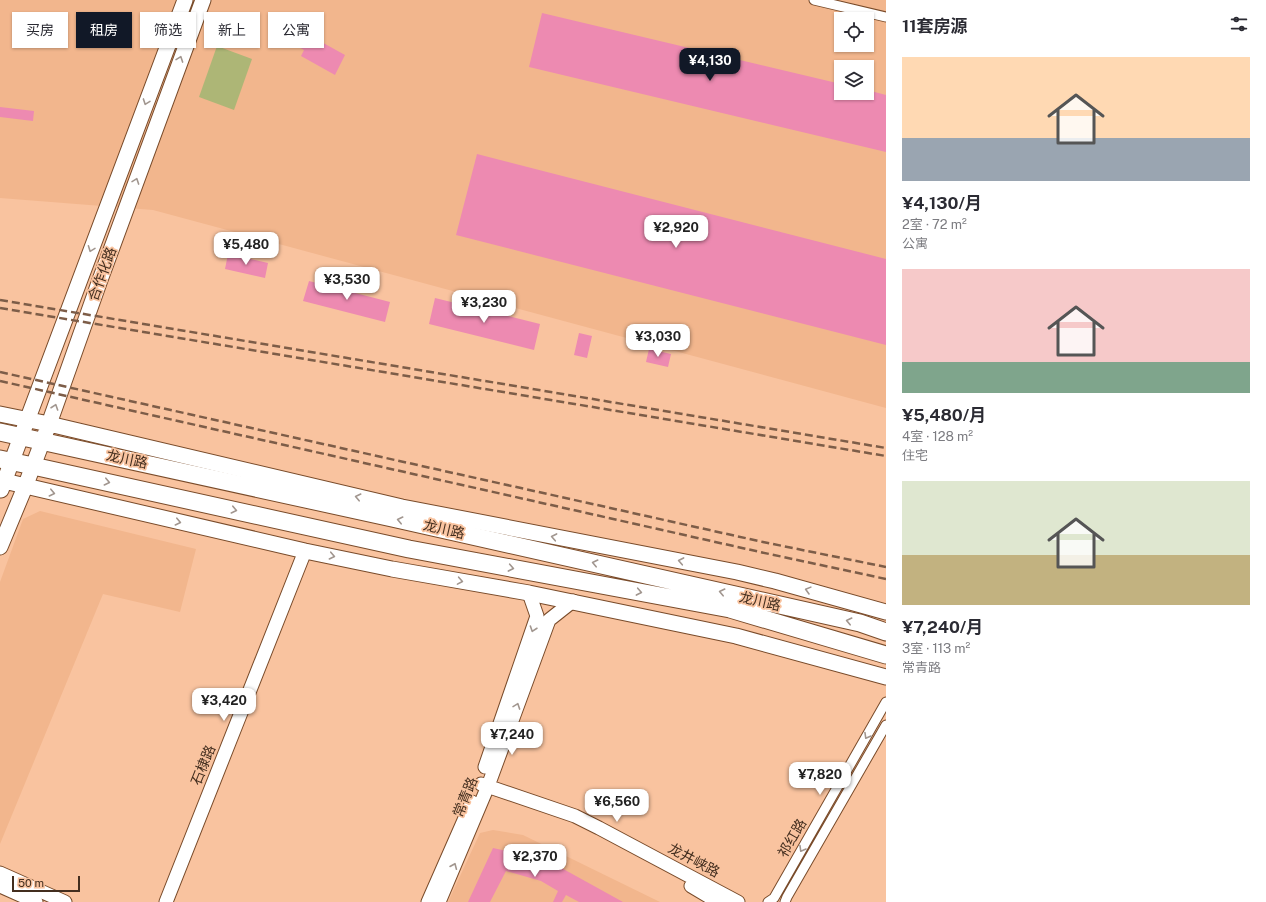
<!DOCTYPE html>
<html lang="zh">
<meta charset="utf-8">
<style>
:root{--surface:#fff;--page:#f7f7f7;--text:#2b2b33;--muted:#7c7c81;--accent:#111827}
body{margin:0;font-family:"Public Sans","Noto Sans SC",sans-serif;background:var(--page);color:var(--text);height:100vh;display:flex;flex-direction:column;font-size:15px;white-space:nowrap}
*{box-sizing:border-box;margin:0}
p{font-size:13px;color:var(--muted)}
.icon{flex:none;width:22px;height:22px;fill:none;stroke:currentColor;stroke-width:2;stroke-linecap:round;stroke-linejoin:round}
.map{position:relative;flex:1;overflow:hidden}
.details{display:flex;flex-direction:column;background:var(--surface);width:380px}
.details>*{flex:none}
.hud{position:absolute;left:12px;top:12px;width:380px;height:36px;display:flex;gap:8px}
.tools{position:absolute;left:834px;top:12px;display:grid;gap:8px}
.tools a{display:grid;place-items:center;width:40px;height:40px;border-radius:0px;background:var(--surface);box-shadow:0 1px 3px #0004;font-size:20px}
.scale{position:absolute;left:12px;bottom:10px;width:68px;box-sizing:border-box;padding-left:4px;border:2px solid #432e1f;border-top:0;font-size:11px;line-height:14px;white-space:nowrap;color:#432e1f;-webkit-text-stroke:3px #f9c39f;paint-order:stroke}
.price{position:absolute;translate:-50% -34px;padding:0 9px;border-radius:8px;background:#fff;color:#222;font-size:13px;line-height:26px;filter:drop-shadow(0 1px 2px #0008)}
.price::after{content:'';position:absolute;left:50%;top:24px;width:12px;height:9px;margin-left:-6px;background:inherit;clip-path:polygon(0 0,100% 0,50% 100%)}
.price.active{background:var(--accent);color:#fff}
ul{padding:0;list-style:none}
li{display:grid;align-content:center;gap:8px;height:212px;padding:0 16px}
li span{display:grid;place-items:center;height:124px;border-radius:0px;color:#555}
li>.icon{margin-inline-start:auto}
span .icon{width:72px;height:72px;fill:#fffc;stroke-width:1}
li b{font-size:17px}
h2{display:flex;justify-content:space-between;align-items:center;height:48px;padding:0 16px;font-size:17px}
.tag{padding:0 14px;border-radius:0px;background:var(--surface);box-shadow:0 1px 3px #0004;font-size:14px;line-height:36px}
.tag.active{background:var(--accent);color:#fff}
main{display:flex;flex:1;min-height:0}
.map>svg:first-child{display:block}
.built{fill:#f2b68d;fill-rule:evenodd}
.green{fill:#adb676}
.building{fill:#ed8ab1}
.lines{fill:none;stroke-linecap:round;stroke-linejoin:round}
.street-casing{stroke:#794b2a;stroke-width:11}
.secondary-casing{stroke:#794b2a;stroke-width:15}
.primary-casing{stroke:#794b2a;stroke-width:17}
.highway-casing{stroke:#794b2a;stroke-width:19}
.street{stroke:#fff;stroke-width:9}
.secondary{stroke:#fff;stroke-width:13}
.primary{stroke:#fff;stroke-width:15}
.highway{stroke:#fff;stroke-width:17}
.rail{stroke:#7d5d48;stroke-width:2.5;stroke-dasharray:8 4;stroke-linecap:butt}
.oneway{stroke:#a1968f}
.labels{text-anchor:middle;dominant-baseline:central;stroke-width:3.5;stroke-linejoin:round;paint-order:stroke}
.street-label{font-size:14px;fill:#432e1f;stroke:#f9c39f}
</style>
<main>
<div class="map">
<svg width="886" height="902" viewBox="0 0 886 902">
<rect width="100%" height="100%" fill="#f9c39f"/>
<path class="built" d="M 0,0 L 886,0 L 886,408 L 153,210 L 0,198 ZM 841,19 L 867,19 L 867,45 L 841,45 ZM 841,67 L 867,67 L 867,93 L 841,93 Z
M 40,511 L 196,549 L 180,612 L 103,594 L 0,844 L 0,582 L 23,519 Z
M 493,830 L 523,835 L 660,902 L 448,902 L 480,833 Z"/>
<path class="green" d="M 217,46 L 252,59 L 234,110 L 199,97 Z"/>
<path class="building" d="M 542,13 L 841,84 L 841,93 L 867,93 L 867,90 L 886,95 L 886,152 L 529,67 Z
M 230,20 L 248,27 L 245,35 L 227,28 Z
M 289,24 L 345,55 L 335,75 L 301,56 L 304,50 L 281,37 Z
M 0,107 L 34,111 L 33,121 L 0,117 Z
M 477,154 L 886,259 L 886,345 L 456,235 Z
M 228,254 L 268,263 L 265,278 L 225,269 Z
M 309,281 L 390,302 L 385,322 L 303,301 Z
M 435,298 L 540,324 L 534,350 L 429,324 Z
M 579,333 L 592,336 L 587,358 L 574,355 Z
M 649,349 L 671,354 L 668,367 L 646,362 Z
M 493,848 L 547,860 L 623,902 L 579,902 L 566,895 L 562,902 L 553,902 L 558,891 L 541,881 L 506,871 L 490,902 L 468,902 Z"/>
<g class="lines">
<defs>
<path id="street" d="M 814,0 L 886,17
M 768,902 L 774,898 L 886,702
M 785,902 L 787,897 L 886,725"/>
<path id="secondary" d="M 485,767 L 537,616 L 529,593
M 481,784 L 575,816 L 599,828 L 738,902
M 0,873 L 65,902
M 0,886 L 36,902
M 691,886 L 718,902
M 166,902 L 305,551
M 428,902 L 472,802
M 439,902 L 488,786 L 549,620 L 573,601"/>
<path id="primary" d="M 0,414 L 49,424 L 402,507 L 737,572 L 775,581 L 886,612
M 0,480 L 305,551 L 392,569 L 529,593 L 736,636 L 886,677
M 1,490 L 185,0
M 0,547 L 25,487 L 49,424 L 100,280 L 203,0"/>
<path id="highway" d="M 0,432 L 392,518 L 860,623 L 886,632
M 0,459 L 33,466 L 409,549 L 730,609 L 886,655"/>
</defs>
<use href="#street" class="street-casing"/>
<use href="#secondary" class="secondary-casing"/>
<use href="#primary" class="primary-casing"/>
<use href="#highway" class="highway-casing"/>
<use href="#street" class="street"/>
<use href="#secondary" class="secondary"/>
<use href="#primary" class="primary"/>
<use href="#highway" class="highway"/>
<path class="rail" d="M 0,300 L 886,448
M 0,308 L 886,456
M 0,372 L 763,542 L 886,567
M 0,381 L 760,552 L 886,579"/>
</g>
<defs><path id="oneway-chevron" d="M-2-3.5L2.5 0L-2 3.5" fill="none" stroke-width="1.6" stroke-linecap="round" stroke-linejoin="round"/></defs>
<g class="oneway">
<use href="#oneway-chevron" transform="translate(180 59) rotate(-70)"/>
<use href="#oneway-chevron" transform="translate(146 102) rotate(110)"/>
<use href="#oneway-chevron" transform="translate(136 181) rotate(-70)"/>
<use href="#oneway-chevron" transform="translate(91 249) rotate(111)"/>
<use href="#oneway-chevron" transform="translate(55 407) rotate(-71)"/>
<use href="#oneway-chevron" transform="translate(107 482) rotate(13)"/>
<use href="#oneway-chevron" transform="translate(52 493) rotate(13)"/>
<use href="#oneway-chevron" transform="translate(358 497) rotate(-167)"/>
<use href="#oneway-chevron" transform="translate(234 510) rotate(13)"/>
<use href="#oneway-chevron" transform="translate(400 520) rotate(-167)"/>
<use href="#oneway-chevron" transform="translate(178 522) rotate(13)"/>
<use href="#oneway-chevron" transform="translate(554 537) rotate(-169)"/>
<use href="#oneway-chevron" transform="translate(332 556) rotate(12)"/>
<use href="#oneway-chevron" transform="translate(681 561) rotate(-169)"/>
<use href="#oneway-chevron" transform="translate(595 563) rotate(-167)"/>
<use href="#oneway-chevron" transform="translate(511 568) rotate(11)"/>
<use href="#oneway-chevron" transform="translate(460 581) rotate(10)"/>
<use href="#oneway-chevron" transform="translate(808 590) rotate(-165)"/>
<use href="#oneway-chevron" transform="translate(639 592) rotate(11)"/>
<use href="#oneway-chevron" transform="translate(722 592) rotate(-167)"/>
<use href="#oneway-chevron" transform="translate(849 621) rotate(-167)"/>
<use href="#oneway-chevron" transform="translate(533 629) rotate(109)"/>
<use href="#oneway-chevron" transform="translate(517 706) rotate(-70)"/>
<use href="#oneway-chevron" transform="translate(867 736) rotate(120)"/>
<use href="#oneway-chevron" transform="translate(802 849) rotate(120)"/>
<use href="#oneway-chevron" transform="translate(454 866) rotate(-67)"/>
</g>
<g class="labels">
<g class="street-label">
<text transform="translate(102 274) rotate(-70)">合作化路</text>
<text transform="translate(127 459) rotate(12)">龙川路</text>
<text transform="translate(444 529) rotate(13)">龙川路</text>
<text transform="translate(760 601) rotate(13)">龙川路</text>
<text transform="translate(203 765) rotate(-68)">石棣路</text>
<text transform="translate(465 797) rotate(-68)">常青路</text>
<text transform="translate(792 838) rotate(-60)">祁红路</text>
<text transform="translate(694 860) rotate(28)">龙井峡路</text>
</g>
</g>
</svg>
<div class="tools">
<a><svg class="icon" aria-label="locate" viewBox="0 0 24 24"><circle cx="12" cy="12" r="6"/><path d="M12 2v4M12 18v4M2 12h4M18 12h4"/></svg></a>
<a><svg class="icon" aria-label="layers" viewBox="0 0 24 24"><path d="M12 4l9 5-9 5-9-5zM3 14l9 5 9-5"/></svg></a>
</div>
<div class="scale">50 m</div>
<b class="price active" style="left:710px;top:82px">¥4,130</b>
<b class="price" style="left:676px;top:249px">¥2,920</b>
<b class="price" style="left:246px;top:266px">¥5,480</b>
<b class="price" style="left:347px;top:301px">¥3,530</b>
<b class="price" style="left:484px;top:324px">¥3,230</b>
<b class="price" style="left:658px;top:358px">¥3,030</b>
<b class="price" style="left:224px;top:722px">¥3,420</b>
<b class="price" style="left:512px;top:756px">¥7,240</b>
<b class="price" style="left:820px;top:796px">¥7,820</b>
<b class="price" style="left:617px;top:823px">¥6,560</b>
<b class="price" style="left:535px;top:878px">¥2,370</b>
<div class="hud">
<a class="tag">买房</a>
<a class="tag active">租房</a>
<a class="tag">筛选</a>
<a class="tag">新上</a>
<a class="tag">公寓</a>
</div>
</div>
<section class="details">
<h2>11套房源<svg class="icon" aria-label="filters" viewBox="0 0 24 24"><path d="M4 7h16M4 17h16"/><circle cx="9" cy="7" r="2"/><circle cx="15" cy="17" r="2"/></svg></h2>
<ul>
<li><span style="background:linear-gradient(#ffd9b3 65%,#9aa5b1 0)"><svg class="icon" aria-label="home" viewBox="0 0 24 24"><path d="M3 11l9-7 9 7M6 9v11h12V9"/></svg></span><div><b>¥4,130/月</b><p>2室 · 72 m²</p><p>公寓</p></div></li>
<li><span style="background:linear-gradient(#f6c9c9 75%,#7fa58c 0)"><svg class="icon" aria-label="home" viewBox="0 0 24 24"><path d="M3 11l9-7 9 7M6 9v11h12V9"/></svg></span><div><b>¥5,480/月</b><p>4室 · 128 m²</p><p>住宅</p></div></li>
<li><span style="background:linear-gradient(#dfe7d0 60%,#c2b280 0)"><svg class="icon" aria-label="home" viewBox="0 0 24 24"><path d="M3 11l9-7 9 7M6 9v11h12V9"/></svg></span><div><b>¥7,240/月</b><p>3室 · 113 m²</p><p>常青路</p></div></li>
</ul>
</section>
</main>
